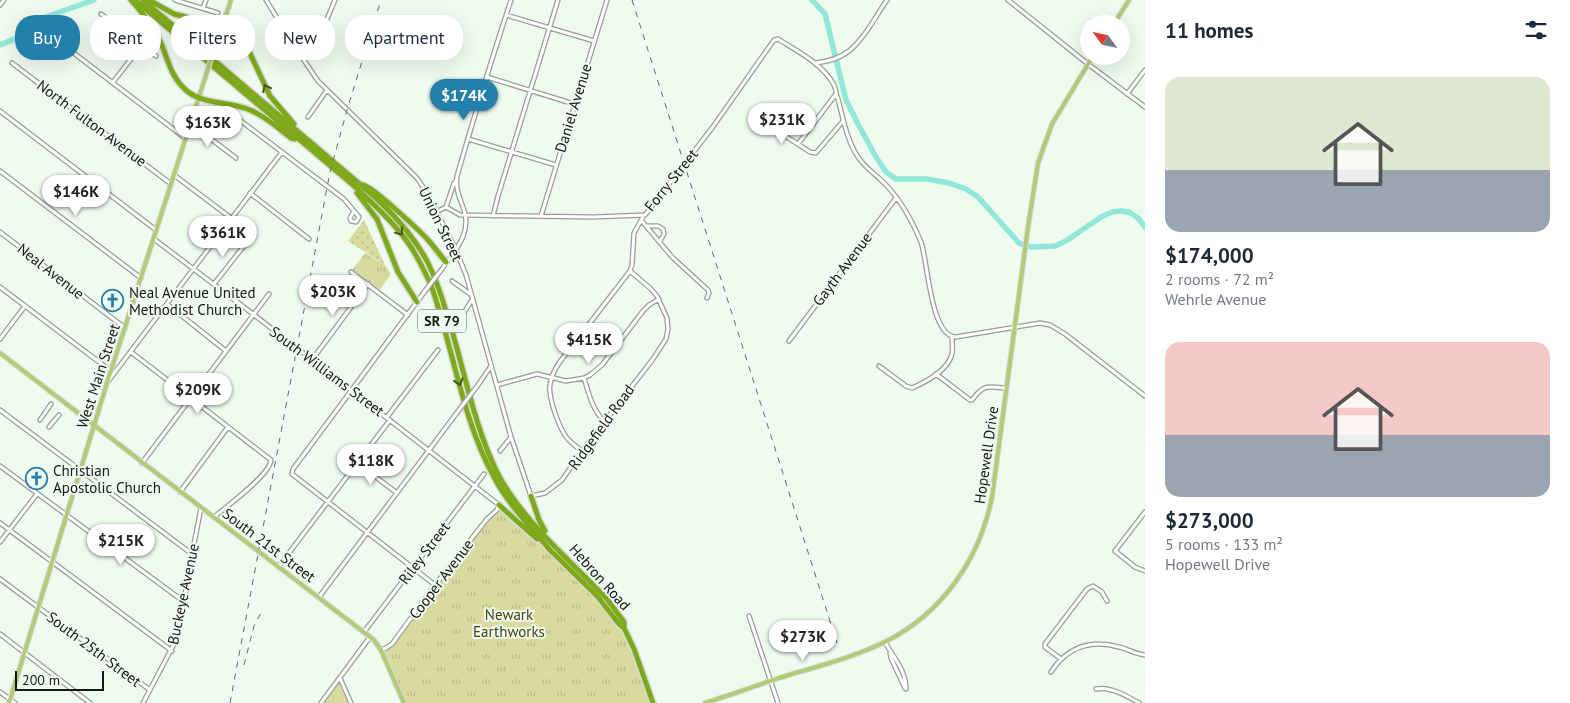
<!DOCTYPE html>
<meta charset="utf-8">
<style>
:root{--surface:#fff;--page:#f6f6f7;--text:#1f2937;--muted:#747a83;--accent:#237fac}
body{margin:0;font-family:"PT Sans",sans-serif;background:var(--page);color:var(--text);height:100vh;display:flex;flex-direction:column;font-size:19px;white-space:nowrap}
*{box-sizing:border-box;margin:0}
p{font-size:16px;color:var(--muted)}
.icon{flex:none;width:28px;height:28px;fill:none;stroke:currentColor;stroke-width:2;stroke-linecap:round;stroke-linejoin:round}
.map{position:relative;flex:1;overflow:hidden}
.side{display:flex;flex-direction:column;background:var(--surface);width:425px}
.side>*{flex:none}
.banner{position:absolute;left:15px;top:15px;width:475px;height:45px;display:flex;gap:10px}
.needle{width:32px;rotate:303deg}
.tools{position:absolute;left:1080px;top:15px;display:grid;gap:10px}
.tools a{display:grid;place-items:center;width:50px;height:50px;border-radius:50%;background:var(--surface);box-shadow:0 5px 20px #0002;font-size:25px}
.scale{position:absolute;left:15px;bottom:12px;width:89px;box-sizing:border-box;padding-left:5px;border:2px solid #141714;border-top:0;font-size:14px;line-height:18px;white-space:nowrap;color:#141714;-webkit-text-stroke:4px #f0fbf0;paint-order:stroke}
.price{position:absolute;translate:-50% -42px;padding:0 11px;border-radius:18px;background:#fff;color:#222;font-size:16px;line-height:32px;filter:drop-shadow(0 1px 2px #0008)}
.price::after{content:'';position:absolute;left:50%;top:30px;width:15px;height:11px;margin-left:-8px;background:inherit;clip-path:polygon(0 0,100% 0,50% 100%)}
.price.current{background:var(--accent);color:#fff}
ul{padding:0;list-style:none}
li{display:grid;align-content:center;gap:10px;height:265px;padding:0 20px}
li span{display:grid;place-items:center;height:155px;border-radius:15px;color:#555}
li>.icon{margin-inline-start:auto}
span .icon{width:90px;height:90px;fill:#fffc;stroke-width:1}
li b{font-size:21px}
h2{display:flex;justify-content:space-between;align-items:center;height:60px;padding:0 20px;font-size:21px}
.chip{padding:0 18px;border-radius:20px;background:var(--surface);box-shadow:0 5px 20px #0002;font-size:18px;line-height:45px}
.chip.current{background:var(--accent);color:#fff}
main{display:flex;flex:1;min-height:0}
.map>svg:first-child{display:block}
.grass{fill:url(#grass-dots)}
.park{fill:url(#park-tufts)}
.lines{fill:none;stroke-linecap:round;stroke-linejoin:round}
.river{stroke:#92e8d8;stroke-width:5.5}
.minor-casing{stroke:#959e95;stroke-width:5.5}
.major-casing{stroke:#d9dad9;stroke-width:6}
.highway-casing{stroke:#d9dad9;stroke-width:8}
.minor{stroke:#fff;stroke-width:3}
.major{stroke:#b2cb76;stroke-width:4}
.highway{stroke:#7ea91a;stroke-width:5}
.rail{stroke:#646a64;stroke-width:1;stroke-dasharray:6 6;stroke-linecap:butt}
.minor-bridge-casing{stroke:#959e95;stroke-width:5.5;stroke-linecap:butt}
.major-bridge-casing{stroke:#d9dad9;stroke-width:6;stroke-linecap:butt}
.minor-bridge{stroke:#fff;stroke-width:3}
.major-bridge{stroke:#b2cb76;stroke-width:4}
.oneway{stroke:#445917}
.labels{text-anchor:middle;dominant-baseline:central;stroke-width:4;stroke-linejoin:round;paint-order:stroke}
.shield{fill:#f0fbf0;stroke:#565b56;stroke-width:1}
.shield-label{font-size:14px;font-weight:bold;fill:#141714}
.street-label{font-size:15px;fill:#141714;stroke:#f0fbf0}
.poi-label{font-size:15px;fill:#141714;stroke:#f0fbf0;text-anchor:start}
.park-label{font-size:15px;fill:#444310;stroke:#f0fbf0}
</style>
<main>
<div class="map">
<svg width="1145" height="703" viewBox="0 0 1145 703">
<defs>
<pattern id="grass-dots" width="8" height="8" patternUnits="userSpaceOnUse" patternTransform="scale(1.25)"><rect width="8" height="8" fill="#d9da9d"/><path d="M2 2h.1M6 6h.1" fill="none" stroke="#b9ba86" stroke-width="1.8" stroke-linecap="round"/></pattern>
<pattern id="park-tufts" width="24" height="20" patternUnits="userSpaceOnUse" patternTransform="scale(1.25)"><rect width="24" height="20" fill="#d9da9d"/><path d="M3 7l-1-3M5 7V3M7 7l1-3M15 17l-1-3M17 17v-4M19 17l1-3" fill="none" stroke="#b9ba86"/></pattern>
</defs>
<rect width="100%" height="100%" fill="#f0fbf0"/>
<path class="grass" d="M 364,220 L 385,265 L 348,241 Z"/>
<path class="park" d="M 365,253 L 385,265 L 391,274 L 379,291 L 352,270 Z
M 499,505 L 549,549 L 624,628 L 653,703 L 404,703 L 381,650 L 392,644 L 435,585 Z
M 339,683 L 348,703 L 324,703 Z"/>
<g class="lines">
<path class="river" d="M 812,0 L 825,14 L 846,100 L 858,124 L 876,157 L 886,172 L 896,179 L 927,179 L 949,183 L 966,189 L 978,197 L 1019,243 L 1032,247 L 1055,246 L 1066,241 L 1101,217 L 1112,212 L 1121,211 L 1129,212 L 1138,218 L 1145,227
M 0,45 L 22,36 L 40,19 L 94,0"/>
<defs>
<path id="minor" d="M 175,0 L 218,13
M 266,0 L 295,47 L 318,81 L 417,178 L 427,193 L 456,250 L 466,275 L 511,437 L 531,496 L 545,493 L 562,480 L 582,451 L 653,359 L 666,339 L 668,329 L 667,318 L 657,296 L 650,288 L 630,271
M 1008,0 L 1088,64 L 1145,107
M 0,5 L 4,0
M 203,8 L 206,0
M 101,14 L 156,56
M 506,15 L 594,41
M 54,38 L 185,138
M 295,47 L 319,30 L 327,19 L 335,0
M 12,63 L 171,184
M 815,63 C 826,62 840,58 849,51 C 864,39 876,16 887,0
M 487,77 L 574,104
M 113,82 L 142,45
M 1127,94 L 1145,70
M 0,111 L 156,230
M 308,117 L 327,90
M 190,123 L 236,158
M 776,130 L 810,152 L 816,153 L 843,121
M 206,134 L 223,111 L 229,112 L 344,199 L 354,211 L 350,218 L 351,221 L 356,222 L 359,217 L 354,211
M 468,139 L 556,165
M 798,144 L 836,94
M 0,171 L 141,278
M 174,175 L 231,218
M 250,193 L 309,239
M 446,207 L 454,183 L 456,181
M 436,212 L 446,207 L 460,215 L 594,217 L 645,215 L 712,128 L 774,40 L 778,39 C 797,51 823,64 834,85 C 836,89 836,95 838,99 C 843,118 847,141 858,157 C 866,169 878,176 887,186 C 901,201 913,223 921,242 C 928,261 930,336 956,337 L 1040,323 L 1050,325 L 1065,334 L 1145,396
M 493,216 L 498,196 L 558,0
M 541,216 L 607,0
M 641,220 L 672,257 L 708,290 L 709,293 L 707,298
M 647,226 L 658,226 L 663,229 L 664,234 L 660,241
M 0,232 L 125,328
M 154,239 L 253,314 L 499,505 L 497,510 L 487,519 L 435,585 L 392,644 L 386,648 L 381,650
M 442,269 C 454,251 472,234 464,210 C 460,198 455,189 457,176 C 474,117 492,58 511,0
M 351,272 L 408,315
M 452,281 L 470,294
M 214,284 L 247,242
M 0,287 L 111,371
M 425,291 L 305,453 L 293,469 L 292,474 L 435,585
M 167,304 L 226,351
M 463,314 L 472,300
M 0,339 L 25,306
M 789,341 L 896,198
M 131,352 L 271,460 C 270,475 226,507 214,517
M 312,360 L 368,284
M 879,366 L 906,386 L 912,388 C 926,382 948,370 952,354 C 953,349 952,343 952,337
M 936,374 L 970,400 L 972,400 C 983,385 986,386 1004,388 L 1006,389
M 584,378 C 589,394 592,409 604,421
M 109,380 L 282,152
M 478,385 L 491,366
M 497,385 L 537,374 L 566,381 L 584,378 L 590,375 L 602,365 L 643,311 L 649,305 L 659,299
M 0,410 L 192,554
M 387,417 L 438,350
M 40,420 L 51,404
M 49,427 L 59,415
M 500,451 L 511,437
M 582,451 C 577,447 571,443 567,438 C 559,428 548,397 550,385 C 551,377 555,369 559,363 L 630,271 L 632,265 L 634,233 L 644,215
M 142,463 L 269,294
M 357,463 L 397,493
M 0,466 L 179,598 L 185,600
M 180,492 L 228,427
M 1145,512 L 1115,551 L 1135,567 L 1145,571
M 0,523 L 172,651
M 0,542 L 37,494
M 279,566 L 390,420
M 0,579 L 150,690
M 319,597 L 459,410
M 749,616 L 778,703
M 364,632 L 484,474
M 0,634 L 90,703
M 885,642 C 893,657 906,670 906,689
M 890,653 L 891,658 L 905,688
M 1061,659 L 1045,647 L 1045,644 L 1087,589 L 1093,586 L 1102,592 L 1107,601
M 1051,672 C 1067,647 1091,639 1119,647 C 1128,649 1135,654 1145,655
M 340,678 L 351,703
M 1096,689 C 1110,686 1127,696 1139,703
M 0,692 L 15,703
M 143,703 L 174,644 L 184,601 L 192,554 L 201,508
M 321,703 L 370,637"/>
<path id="major" d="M 1114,24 L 1129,0
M 214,50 L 231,0
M 0,353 L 374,640 L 381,650 L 404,703
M 9,703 L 107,383 L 207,72
M 705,703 C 734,694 763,683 792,674 C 823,665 856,656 885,642 C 943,613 980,558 992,497 L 1028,227 L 1038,163 L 1052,124 L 1093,56"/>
<path id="highway" d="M 131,0 C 141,11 151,23 158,37 C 168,56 169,76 187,91 C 204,105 229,101 250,110 C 265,116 278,128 291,138 L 295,139
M 135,0 L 352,184 C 368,199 385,214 399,231 C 413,247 422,266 431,285 C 453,347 462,419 494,477 C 508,504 530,526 549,549
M 143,0 L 369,192 C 392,212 412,234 427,261 C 435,277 441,294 446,311 C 463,363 472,420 496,470 C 519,518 570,560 607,599 L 624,622 L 624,628 L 634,649 L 653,703
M 149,0 L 174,14 L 222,26 L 235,33 L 247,47 L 270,96 L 294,124
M 363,185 C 373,187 420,231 429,241 C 435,248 440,255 446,262
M 357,193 L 377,219 L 398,272 L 417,302
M 531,496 L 539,520 L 545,531
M 499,505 L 537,539
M 548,548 L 598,597 L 619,624 L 624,628"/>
</defs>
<use href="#minor" class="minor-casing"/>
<use href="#major" class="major-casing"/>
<use href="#highway" class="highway-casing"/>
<use href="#minor" class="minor"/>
<use href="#major" class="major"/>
<use href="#highway" class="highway"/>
<path class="rail" d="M 632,0 L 837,643
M 244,665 L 254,626 L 263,609
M 230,703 L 330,172 L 347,110 L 381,0"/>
<defs>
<path id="minor-bridge" d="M 425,291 L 442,269
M 459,410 L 478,385"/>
<path id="major-bridge" d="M 207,72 L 214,50"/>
</defs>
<use href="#minor-bridge" class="minor-bridge-casing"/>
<use href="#major-bridge" class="major-bridge-casing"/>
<use href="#minor-bridge" class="minor-bridge"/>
<use href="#major-bridge" class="major-bridge"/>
</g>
<defs><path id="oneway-chevron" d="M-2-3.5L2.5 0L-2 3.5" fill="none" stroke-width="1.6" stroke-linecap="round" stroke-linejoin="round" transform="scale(1.25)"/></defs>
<g class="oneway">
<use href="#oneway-chevron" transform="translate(266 88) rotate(-118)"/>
<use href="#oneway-chevron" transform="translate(400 232) rotate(51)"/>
<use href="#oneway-chevron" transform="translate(459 382) rotate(73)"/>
</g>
<defs>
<symbol id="church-ring" viewBox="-11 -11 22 22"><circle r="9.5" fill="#f0fbf0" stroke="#237fac" stroke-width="1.5"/><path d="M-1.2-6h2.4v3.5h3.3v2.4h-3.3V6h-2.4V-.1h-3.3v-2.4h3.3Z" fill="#237fac"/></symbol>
</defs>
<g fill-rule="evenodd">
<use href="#church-ring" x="100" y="288" width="25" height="25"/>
<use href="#church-ring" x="24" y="466" width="25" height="25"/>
</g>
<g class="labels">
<rect class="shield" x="418" y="309.5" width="48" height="23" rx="4"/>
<g class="shield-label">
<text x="442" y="321">SR 79</text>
</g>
<g class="street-label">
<text transform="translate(573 108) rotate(-73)">Daniel Avenue</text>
<text transform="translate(92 123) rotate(37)">North Fulton Avenue</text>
<text transform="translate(671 180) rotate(-51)">Forry Street</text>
<text transform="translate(441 224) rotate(64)">Union Street</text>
<text transform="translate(842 269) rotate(-53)">Gayth Avenue</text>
<text transform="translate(51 271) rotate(38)">Neal Avenue</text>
<text transform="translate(327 371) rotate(37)">South Williams Street</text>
<text transform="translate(98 376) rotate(-72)">West Main Street</text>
<text transform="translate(601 427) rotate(-54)">Ridgefield Road</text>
<text transform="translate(986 455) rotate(-82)">Hopewell Drive</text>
<text transform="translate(269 545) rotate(37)">South 21st Street</text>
<text transform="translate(424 553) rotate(-53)">Riley Street</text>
<text transform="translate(600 577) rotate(48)">Hebron Road</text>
<text transform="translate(441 579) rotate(-53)">Cooper Avenue</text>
<text transform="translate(183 594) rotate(-78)">Buckeye Avenue</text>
<text transform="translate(94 649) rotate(37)">South 25th Street</text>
</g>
<g class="poi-label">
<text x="129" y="292">Neal Avenue United<tspan x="129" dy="17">Methodist Church</tspan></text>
<text x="53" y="470">Christian<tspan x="53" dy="17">Apostolic Church</tspan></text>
</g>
<g class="park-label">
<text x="509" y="614">Newark<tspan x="509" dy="17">Earthworks</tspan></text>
</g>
</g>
</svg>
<div class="tools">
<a><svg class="needle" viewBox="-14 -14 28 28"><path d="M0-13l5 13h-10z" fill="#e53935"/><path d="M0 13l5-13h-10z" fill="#747a83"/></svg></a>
</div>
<div class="scale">200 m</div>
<b class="price current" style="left:464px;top:121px">$174K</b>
<b class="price" style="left:782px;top:145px">$231K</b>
<b class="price" style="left:208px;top:148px">$163K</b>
<b class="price" style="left:76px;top:217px">$146K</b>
<b class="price" style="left:223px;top:258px">$361K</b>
<b class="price" style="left:333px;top:317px">$203K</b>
<b class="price" style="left:589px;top:365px">$415K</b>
<b class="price" style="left:198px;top:415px">$209K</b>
<b class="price" style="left:371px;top:486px">$118K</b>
<b class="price" style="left:121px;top:566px">$215K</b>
<b class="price" style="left:803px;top:662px">$273K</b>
<div class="banner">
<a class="chip current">Buy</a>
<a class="chip">Rent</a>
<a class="chip">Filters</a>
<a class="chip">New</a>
<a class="chip">Apartment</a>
</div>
</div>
<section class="side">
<h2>11 homes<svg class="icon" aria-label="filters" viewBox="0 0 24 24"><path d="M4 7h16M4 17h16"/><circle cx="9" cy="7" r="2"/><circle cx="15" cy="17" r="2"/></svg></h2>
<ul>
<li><span style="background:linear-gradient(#dfe7d0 60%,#9aa5b1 0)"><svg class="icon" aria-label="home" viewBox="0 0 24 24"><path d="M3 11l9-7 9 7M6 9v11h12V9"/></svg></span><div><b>$174,000</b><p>2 rooms · 72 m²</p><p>Wehrle Avenue</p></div></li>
<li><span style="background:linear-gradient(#f6c9c9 60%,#9aa5b1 0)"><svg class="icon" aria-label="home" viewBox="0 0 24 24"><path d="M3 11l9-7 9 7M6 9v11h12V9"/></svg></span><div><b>$273,000</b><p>5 rooms · 133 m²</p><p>Hopewell Drive</p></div></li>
</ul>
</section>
</main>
